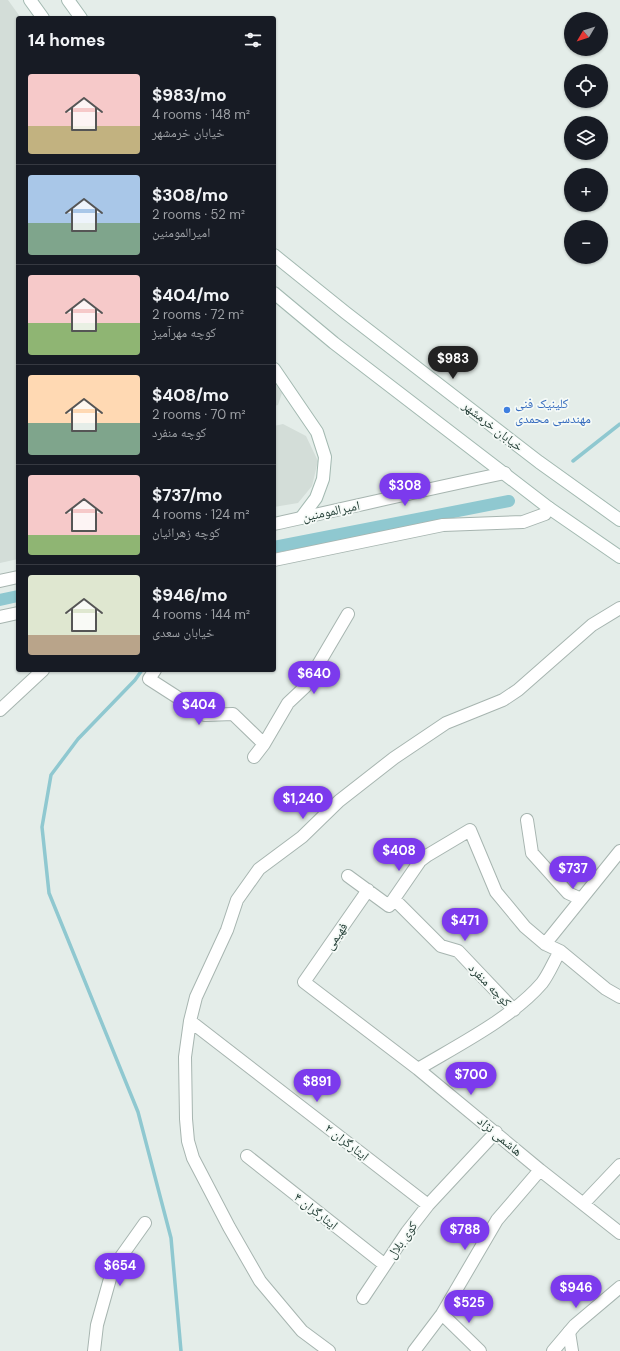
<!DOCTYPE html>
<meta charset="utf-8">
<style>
:root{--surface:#171b24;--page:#242831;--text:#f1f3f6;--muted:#9ea1a6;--line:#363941;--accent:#7c3aed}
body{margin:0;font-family:"DM Sans","Noto Naskh Arabic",sans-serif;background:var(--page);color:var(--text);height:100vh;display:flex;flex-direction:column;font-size:15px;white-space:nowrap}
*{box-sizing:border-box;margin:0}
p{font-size:13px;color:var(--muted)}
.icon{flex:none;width:22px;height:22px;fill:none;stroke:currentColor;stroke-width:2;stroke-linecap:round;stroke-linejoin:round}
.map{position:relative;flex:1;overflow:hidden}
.side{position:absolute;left:16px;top:16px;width:260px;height:656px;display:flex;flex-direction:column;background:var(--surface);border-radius:4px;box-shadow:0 1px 3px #0004}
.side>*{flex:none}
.needle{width:26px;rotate:231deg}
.fabs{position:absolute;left:564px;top:12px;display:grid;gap:8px}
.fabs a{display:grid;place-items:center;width:44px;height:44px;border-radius:50%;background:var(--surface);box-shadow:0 1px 3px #0004;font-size:20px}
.price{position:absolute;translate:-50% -34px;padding:0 9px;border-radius:14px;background:var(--accent);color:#fff;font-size:13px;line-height:26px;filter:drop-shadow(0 1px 2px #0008)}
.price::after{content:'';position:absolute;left:50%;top:24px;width:12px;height:9px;margin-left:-6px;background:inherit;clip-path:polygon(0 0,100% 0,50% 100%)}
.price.on{background:#222;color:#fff}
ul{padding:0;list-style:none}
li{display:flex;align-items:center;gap:12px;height:100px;padding:0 12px}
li+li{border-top:1px solid var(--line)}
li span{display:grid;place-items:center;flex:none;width:112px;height:80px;border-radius:4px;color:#555}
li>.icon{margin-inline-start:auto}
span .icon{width:48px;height:48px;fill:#fffc;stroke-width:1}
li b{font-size:17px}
h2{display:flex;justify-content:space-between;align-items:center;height:48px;padding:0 12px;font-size:17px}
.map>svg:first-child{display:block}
.built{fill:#d3ddd8}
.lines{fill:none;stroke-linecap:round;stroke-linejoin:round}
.stream{stroke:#8fc8d0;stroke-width:3.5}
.canal{stroke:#8fc8d0;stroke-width:12}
.minor-casing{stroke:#a7b5b0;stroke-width:14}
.tertiary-casing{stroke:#a7b5b0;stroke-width:14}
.secondary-casing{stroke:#a3b9b1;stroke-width:14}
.minor{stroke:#fff;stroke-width:12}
.tertiary{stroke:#fff;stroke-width:12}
.secondary{stroke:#fff;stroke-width:12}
.shop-dot{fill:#3f7fe0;stroke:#f5faf7;stroke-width:1.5}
.labels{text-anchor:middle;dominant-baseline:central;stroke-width:3.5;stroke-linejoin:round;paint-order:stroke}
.shop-label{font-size:13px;fill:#366cbe;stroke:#f5faf7;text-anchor:start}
.street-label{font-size:13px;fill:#243f37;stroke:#f5faf7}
</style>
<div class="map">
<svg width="620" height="1351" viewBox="0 0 620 1351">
<rect width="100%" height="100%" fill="#e4ede9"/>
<path class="built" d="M 0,0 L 8,0 L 21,18 L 18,18 L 18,559 L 0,563 Z
M 274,382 L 282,393 L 278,405 L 274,406 Z
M 283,424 L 306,436 L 318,461 L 312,486 L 298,503 L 274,507 L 274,426 Z"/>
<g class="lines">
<path class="stream" d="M 573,461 L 620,424
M 142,670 L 135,680 L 78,739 L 51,775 L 42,827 L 49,893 L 138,1112 L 171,1238 L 181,1351"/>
<path class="canal" d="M 274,547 L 509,501
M 0,600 L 18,596"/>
<defs>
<path id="minor" d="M 274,524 C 351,507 428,489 505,473
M 274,560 L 443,525 L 523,522 L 545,514 L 549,508
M 0,581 L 18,577
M 0,617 L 18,613
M 155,670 L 149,679 L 205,715 L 233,714 L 264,744
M 0,710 L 43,670
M 254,757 L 264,744 L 288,703 L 305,687 L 348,614
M 527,820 L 532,853 L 568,893 L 581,899
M 348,876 L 389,906 L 420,861 L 428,855 L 470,830 L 496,892 L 525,927 L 545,944 L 560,951 L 606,989 L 620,997
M 368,890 L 304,982 L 418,1069 L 540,1170 L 620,1233
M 394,899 L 441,946 L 458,951 L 514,1010
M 545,944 L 620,851
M 190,1021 L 428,1205
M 418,1069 C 458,1045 512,1018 542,983 C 549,974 554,961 560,951
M 247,1156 L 385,1265
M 583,1204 L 620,1165
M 363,1298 L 407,1232 L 428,1205 L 496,1132
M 442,1314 L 480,1351
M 569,1332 L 572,1351
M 94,1351 L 97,1325 L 113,1268 L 145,1223
M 329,1351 L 302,1331 L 260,1281 L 229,1227 L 193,1158 L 188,1141 L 186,1119 L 185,1057 L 190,1021 L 196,997 L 227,930 L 237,900 L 259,869 L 302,837 L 339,801 L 394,758 L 446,723 L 503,700 L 518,690 L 592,625 L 620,608
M 414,1351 L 442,1314 L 497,1220 L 540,1170"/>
<path id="tertiary" d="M 553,1351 L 575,1325 L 620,1287"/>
<path id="secondary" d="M 30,0 L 43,18
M 68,0 L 81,18
M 274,255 L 346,313 L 539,462 L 620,520
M 274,293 L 334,343 L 549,508 L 620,557
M 274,369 L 317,432 L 325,457 L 323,479 L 316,498 L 301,518"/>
</defs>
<use href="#minor" class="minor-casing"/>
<use href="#tertiary" class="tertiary-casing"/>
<use href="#secondary" class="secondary-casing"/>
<use href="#minor" class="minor"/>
<use href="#tertiary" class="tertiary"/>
<use href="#secondary" class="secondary"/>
</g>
<circle class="shop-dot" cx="507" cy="410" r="4"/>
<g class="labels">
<g class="shop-label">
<text x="515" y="403">کلینیک فنی<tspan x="515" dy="15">مهندسی محمدی</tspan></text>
</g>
<g class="street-label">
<text transform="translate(493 426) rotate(38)">خیابان خرمشهر</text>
<text transform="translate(331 511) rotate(-12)">امیرالمومنین</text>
<text transform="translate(336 936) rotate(-55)">فهیمی</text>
<text transform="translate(490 985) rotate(46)">کوچه منفرد</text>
<text transform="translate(500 1136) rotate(40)">هاشمی نژاد</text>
<text transform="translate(347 1142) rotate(38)">ایثارگران ۲</text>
<text transform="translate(316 1211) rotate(38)">ایثارگران ۴</text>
<text transform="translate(402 1240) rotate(-55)">کوی بلال</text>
</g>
</g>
</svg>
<div class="fabs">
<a><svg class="needle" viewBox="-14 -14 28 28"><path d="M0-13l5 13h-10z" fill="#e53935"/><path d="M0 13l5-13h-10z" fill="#9ea1a6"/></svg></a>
<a><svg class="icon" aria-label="locate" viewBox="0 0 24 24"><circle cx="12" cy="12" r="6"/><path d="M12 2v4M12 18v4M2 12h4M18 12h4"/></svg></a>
<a><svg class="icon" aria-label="layers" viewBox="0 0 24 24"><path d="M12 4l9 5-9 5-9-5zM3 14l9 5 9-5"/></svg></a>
<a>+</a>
<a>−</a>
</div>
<b class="price on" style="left:453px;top:380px">$983</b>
<b class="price" style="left:405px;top:507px">$308</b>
<b class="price" style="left:314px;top:695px">$640</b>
<b class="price" style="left:199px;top:726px">$404</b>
<b class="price" style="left:303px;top:820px">$1,240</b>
<b class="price" style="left:399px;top:872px">$408</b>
<b class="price" style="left:573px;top:890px">$737</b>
<b class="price" style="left:465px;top:942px">$471</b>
<b class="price" style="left:471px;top:1096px">$700</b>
<b class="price" style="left:317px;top:1103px">$891</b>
<b class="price" style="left:465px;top:1251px">$788</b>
<b class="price" style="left:120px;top:1287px">$654</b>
<b class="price" style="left:576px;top:1309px">$946</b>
<b class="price" style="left:469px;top:1324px">$525</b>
<section class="side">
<h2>14 homes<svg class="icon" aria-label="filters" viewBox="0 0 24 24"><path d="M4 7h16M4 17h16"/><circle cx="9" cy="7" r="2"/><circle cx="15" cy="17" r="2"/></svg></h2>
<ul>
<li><span style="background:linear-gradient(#f6c9c9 65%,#c2b280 0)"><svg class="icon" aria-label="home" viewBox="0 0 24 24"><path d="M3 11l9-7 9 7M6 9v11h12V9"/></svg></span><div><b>$983/mo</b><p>4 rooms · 148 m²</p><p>خیابان خرمشهر</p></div></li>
<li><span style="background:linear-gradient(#a9c7e8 60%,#7fa58c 0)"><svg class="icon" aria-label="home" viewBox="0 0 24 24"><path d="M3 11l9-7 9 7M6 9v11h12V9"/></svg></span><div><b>$308/mo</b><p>2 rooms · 52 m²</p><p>امیرالمومنین</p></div></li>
<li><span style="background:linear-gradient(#f6c9c9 60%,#8fb573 0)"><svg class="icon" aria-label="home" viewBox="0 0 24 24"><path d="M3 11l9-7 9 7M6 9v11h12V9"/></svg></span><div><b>$404/mo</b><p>2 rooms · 72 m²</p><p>کوچه مهرآمیز</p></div></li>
<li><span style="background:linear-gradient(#ffd9b3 60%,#7fa58c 0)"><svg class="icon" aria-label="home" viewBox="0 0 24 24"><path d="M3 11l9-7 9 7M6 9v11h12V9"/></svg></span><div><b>$408/mo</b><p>2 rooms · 70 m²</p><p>کوچه منفرد</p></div></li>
<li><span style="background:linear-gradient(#f6c9c9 75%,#8fb573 0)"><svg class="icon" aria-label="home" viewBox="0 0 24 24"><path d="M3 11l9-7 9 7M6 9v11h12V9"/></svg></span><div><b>$737/mo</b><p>4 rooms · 124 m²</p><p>کوچه زهرائیان</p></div></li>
<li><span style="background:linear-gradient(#dfe7d0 75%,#b9a48a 0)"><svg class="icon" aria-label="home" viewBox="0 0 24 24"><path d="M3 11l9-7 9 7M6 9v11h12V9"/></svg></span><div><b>$946/mo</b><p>4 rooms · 144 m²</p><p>خیابان سعدی</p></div></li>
</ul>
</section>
</div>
